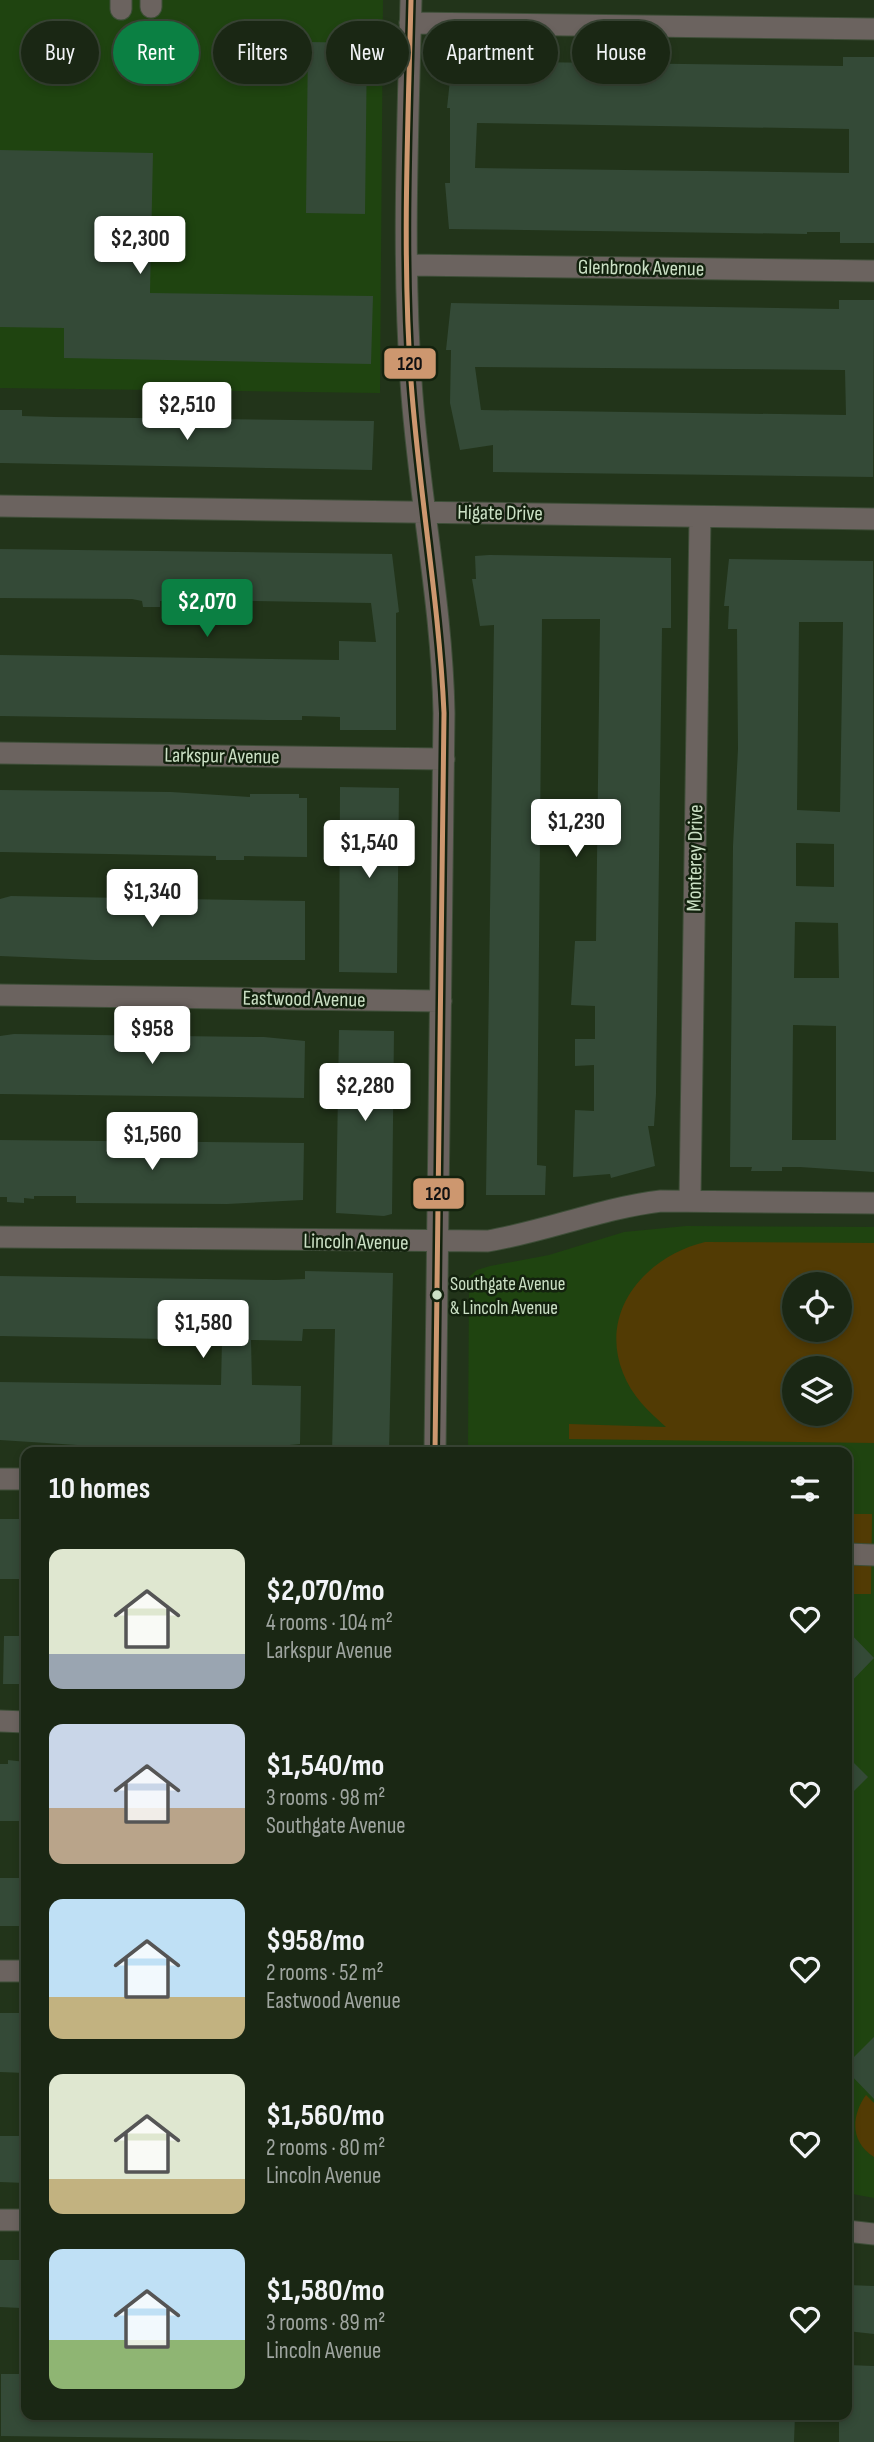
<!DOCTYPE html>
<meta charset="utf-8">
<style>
:root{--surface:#1a2714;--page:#232f1d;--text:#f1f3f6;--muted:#9fa5a0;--line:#384434;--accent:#0b8043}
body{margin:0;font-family:"Sofia Sans Condensed",sans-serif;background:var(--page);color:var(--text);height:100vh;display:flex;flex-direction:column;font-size:26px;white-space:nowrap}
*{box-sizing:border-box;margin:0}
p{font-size:23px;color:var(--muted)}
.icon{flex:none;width:38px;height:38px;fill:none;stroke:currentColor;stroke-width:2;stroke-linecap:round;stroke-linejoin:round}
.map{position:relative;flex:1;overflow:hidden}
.drawer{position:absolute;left:21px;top:1447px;width:831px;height:973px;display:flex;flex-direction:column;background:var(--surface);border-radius:14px;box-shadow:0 4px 10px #0003,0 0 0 2px var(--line)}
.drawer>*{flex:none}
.top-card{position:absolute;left:21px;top:21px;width:833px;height:63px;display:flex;gap:14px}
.controls{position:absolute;left:782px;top:1272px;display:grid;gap:14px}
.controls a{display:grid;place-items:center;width:70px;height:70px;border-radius:50%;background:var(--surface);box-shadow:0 4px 10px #0003,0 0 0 2px var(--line);font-size:35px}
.price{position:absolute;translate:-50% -60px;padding:0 16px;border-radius:7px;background:#fff;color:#222;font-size:23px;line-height:46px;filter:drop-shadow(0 2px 4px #0008)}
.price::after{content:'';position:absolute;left:50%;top:42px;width:21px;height:16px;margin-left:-10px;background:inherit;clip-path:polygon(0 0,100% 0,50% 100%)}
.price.current{background:var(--accent);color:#fff}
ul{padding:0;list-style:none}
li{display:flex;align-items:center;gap:21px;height:175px;padding:0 28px}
li span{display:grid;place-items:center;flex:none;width:196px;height:140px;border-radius:14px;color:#555}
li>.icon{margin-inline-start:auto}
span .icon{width:84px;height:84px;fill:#fffc;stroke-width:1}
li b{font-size:30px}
h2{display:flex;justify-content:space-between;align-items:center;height:84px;padding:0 28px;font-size:30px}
.tag{padding:0 24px;border-radius:32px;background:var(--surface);box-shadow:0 4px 10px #0003,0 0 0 2px var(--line);font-size:24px;line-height:63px}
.tag.current{background:var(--accent);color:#fff}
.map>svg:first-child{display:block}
.built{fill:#1f4410;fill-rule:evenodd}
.green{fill:#523b04;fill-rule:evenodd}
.building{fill:#344a37;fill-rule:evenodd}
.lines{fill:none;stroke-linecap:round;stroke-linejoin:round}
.minor-casing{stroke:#3e4e38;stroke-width:23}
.minor{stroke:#6b635f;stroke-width:21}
.bus-1-casing{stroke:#13220e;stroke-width:10}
.bus-1{stroke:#cd976f;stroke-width:5}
.bus-dot{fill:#cbe0c5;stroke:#13220e;stroke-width:2.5}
.labels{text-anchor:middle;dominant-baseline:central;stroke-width:5;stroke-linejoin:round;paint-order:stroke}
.bus-label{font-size:19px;fill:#cbe0c5;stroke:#13220e;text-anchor:start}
.street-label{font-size:21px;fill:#cbe0c5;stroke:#13220e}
.line-badge{stroke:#13220e;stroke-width:2.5}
.pale-badge-label{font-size:19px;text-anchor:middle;font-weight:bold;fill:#111}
</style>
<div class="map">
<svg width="874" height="2442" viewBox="0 0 874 2442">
<rect width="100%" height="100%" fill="#22341a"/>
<path class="built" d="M 0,0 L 383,0 L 380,393 L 0,388 Z
M 686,1226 L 874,1227 L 874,2198 L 847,2193 L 847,1452 L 468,1452 L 469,1277 L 477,1270 L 490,1266 L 549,1255 L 624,1232 ZM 794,1284 L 840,1284 L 840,1330 L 794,1330 ZM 794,1368 L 840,1368 L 840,1414 L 794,1414 Z"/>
<path class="green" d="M 705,1242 L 874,1243 L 874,1443 L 569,1439 L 569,1424 L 666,1427 C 648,1411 632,1396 623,1373 C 598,1310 647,1256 705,1242 ZM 840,1284 L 840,1330 L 794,1330 L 794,1284 ZM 840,1368 L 840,1414 L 794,1414 L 794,1368 Z
M 847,1514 L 872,1514 L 871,1594 L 847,1594 Z
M 866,2095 L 874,2103 L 874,2157 C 850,2142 851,2116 866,2095 Z"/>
<path class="building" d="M 308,42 L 367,43 L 365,214 L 306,213 Z
M 843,57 L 874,57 L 874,243 L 840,243 L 840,232 L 807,232 L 807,234 L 449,229 L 445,183 L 450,183 L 450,108 L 447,108 L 452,61 L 843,66 ZM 477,123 L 849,129 L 849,173 L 475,168 Z
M 0,150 L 153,153 L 150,293 L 373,296 L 371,364 L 64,358 L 64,328 L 0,327 Z
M 839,300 L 874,300 L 873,477 L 493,472 L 493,445 L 460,450 L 450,403 L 451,350 L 446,350 L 451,303 L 839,309 ZM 475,367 L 845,370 L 846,415 L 481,410 Z
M 0,410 L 22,410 L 22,416 L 55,417 L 374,421 L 372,470 L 0,463 Z
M 0,549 L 392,554 L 399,612 L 396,613 L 396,730 L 340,730 L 340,717 L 302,716 L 302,720 L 268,720 L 0,716 L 0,655 L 339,660 L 339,641 L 376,642 L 371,603 L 191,600 L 160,601 L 160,607 L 143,607 L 142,601 L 132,599 L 0,598 Z
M 489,555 L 671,558 L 671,628 L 662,628 L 656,1094 L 654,1126 L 648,1126 L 655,1166 L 611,1178 L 610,1174 L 573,1177 L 575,1110 L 594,1111 L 594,1065 L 575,1066 L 575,1039 L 595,1039 L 595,1006 L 571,1005 L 575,941 L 596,941 L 600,619 L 542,619 L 537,1165 L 546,1166 L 545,1195 L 486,1195 L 494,625 L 480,626 L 472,579 L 476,579 L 475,556 Z
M 729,559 L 873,561 L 874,1172 L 800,1167 L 782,1167 L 782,1171 L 751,1171 L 752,1167 L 730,1167 L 733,846 L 738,749 L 737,629 L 728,629 L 729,606 L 724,606 ZM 799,622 L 843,622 L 840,812 L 797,810 ZM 796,843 L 834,844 L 834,887 L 796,886 ZM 795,922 L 838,923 L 839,978 L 794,978 ZM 793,1025 L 836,1026 L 836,1140 L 792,1140 Z
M 340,787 L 399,788 L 397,973 L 339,972 Z
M 0,790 L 171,792 L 250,797 L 250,794 L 299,794 L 299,798 L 307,798 L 307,857 L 244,856 L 244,860 L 216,860 L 216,856 L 0,852 Z
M 11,896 L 305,901 L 305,960 L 94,960 L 0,956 L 0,899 Z
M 339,1030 L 394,1031 L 392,1214 L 384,1216 L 336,1213 Z
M 14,1034 L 264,1037 L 305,1041 L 304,1098 L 0,1094 L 0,1036 Z
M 0,1140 L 304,1143 L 303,1200 L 227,1204 L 76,1203 L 76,1196 L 34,1196 L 34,1199 L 24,1198 L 24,1203 L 7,1202 L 7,1197 L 0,1197 Z
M 305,1271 L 393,1273 L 389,1452 L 332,1452 L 335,1329 L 303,1329 L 302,1341 L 251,1340 L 252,1385 L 301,1386 L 300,1444 L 259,1448 L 77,1445 L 0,1440 L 0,1382 L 221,1385 L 222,1340 L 0,1336 L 0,1276 L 276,1280 L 305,1279 Z
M 0,1519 L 26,1519 L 26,1579 L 0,1579 Z
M 847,1630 L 874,1658 L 847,1686 Z
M 4,1636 L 26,1636 L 26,1684 L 3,1684 Z
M 847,1756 L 868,1777 L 847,1798 Z
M 8,1760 L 26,1762 L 26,1821 L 0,1821 L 0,1764 L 8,1764 Z
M 0,1878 L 26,1878 L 26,1926 L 0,1926 Z
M 0,2013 L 26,2013 L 26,2073 L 0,2072 Z
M 874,2037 L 874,2099 L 847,2071 L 847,2064 Z
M 0,2136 L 26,2136 L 26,2183 L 0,2182 Z
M 0,2260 L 22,2260 L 21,2308 L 0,2307 Z
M 847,2285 L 874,2286 L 874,2334 L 847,2331 Z
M 847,2365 L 874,2366 L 874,2442 L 839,2442 L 839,2415 L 847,2415 Z
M 1,2374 L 26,2374 L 26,2415 L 795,2415 L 794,2442 L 466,2442 L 1,2436 Z"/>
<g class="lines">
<defs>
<path id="minor" d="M 411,0 C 408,127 402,255 411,381 C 418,493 442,601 444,713 L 435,1452
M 151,7 L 151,0
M 121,9 L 121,0
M 410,23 L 874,29
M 407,265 L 874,271
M 0,506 L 874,519
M 0,753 L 444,759
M 0,995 L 441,1001
M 690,1199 L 700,517
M 0,1237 L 488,1241 C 547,1231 602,1208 661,1201 L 874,1203
M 0,1479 L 26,1479
M 847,1554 L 874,1555
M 0,1721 L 26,1722
M 0,1971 L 26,1971
M 0,2220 L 26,2220
M 847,2231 L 874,2234"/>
</defs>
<use href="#minor" class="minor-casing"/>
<use href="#minor" class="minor"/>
<defs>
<path id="bus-1" d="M 411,0 C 408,127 402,254 411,381 C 419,492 439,602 444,713 L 435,1452"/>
</defs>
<use href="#bus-1" class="bus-1-casing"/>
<use href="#bus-1" class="bus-1"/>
</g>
<circle class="bus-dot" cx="437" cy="1295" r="6"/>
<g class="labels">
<g class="bus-label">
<text x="450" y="1284">Southgate Avenue<tspan x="450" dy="24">&amp; Lincoln Avenue</tspan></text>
</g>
<g class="street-label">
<text transform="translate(641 268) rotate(1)">Glenbrook Avenue</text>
<text transform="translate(500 513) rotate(1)">Higate Drive</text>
<text transform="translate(222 756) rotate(1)">Larkspur Avenue</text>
<text transform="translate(695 858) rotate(-89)">Monterey Drive</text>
<text transform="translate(304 999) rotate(1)">Eastwood Avenue</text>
<text transform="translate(356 1242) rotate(1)">Lincoln Avenue</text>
</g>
</g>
<g class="line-badge">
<rect x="383" y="347" width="54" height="33" rx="7" fill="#cd976f"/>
<rect x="412" y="1177" width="53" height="33" rx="7" fill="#cd976f"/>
</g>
<g class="pale-badge-label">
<text x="410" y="370">120</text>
<text x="438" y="1200">120</text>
</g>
</svg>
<div class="controls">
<a><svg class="icon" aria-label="locate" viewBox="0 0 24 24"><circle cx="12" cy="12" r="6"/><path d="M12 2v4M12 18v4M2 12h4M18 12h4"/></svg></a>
<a><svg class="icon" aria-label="layers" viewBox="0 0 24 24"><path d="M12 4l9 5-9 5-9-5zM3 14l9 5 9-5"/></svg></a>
</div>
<b class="price" style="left:140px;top:276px">$2,300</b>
<b class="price" style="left:187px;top:442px">$2,510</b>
<b class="price current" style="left:207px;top:639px">$2,070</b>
<b class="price" style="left:576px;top:859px">$1,230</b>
<b class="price" style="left:369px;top:880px">$1,540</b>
<b class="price" style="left:152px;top:929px">$1,340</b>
<b class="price" style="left:152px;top:1066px">$958</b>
<b class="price" style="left:365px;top:1123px">$2,280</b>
<b class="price" style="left:152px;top:1172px">$1,560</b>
<b class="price" style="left:203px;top:1360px">$1,580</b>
<div class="top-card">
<a class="tag">Buy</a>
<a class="tag current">Rent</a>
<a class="tag">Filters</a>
<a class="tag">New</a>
<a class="tag">Apartment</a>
<a class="tag">House</a>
</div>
<section class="drawer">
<h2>10 homes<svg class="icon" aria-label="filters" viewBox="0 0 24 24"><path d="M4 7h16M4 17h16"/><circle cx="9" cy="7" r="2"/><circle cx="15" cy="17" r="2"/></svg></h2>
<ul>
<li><span style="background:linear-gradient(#dfe7d0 75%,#9aa5b1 0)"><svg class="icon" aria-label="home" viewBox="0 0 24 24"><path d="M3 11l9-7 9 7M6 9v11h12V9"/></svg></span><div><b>$2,070/mo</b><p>4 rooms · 104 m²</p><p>Larkspur Avenue</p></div><svg class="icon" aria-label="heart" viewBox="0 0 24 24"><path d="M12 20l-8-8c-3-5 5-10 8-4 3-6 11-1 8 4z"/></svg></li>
<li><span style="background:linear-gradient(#c9d6e8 60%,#b9a48a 0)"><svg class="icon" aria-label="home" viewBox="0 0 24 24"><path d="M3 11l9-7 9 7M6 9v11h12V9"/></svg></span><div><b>$1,540/mo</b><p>3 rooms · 98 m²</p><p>Southgate Avenue</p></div><svg class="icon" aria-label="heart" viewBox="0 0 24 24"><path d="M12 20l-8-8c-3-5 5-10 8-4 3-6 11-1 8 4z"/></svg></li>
<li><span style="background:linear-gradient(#bfe0f5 70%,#c2b280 0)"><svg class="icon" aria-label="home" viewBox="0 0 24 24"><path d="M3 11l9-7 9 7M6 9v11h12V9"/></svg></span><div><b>$958/mo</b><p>2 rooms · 52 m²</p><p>Eastwood Avenue</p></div><svg class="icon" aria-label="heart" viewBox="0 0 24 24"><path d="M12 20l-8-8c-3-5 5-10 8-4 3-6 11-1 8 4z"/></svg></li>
<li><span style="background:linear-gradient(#dfe7d0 75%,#c2b280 0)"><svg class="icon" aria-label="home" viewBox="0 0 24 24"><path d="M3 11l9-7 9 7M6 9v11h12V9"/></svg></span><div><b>$1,560/mo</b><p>2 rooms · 80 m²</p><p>Lincoln Avenue</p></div><svg class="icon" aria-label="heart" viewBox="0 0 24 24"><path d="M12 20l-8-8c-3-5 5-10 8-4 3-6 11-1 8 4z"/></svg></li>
<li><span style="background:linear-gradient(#bfe0f5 65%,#8fb573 0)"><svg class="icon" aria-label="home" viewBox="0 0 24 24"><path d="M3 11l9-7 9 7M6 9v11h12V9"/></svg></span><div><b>$1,580/mo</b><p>3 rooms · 89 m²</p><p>Lincoln Avenue</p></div><svg class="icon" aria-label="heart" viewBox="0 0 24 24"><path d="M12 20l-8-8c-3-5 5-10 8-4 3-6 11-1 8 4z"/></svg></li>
</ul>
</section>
</div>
